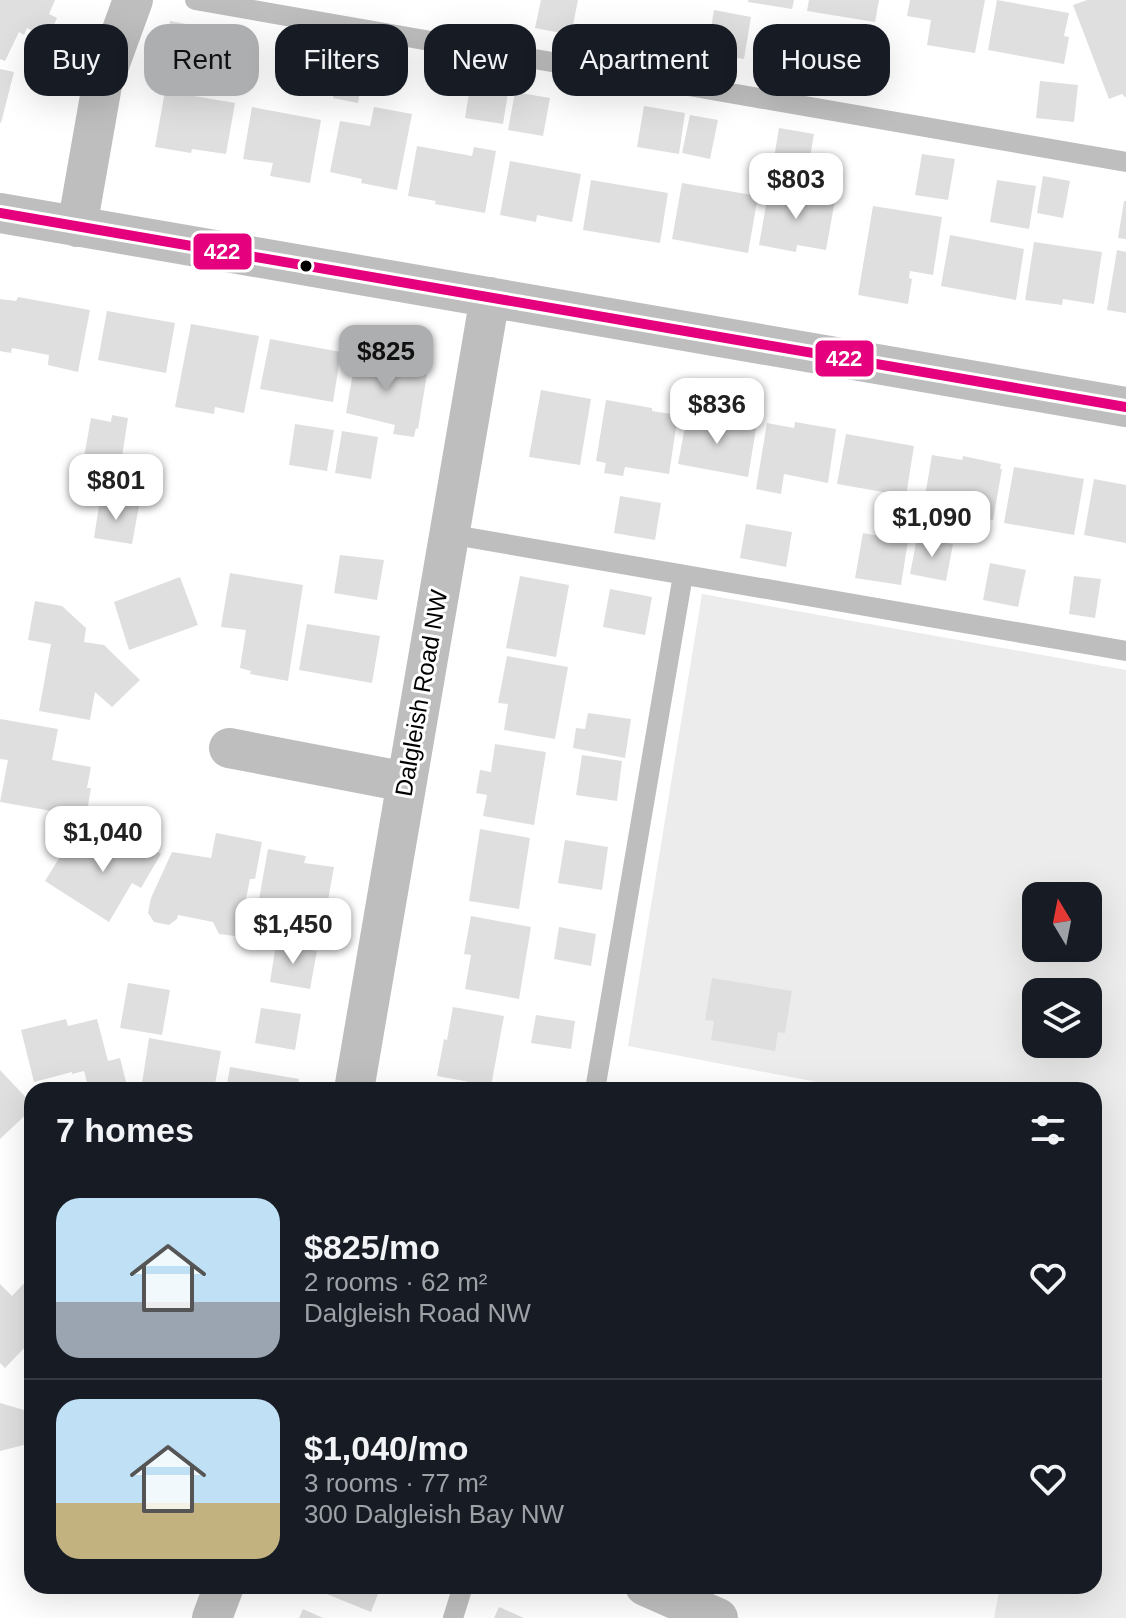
<!DOCTYPE html>
<meta charset="utf-8">
<style>
:root{--surface:#171b24;--page:#242831;--text:#f1f3f6;--muted:#9ea1a6;--line:#363941;--accent:#adaeaf}
body{margin:0;font-family:Helvetica,sans-serif;background:var(--page);color:var(--text);height:100vh;display:flex;flex-direction:column;font-size:30px;white-space:nowrap}
*{box-sizing:border-box;margin:0}
p{font-size:26px;color:var(--muted)}
.icon{flex:none;width:44px;height:44px;fill:none;stroke:currentColor;stroke-width:2;stroke-linecap:round;stroke-linejoin:round}
.map{position:relative;flex:1;overflow:hidden}
.side{position:absolute;left:24px;top:1082px;width:1078px;height:512px;display:flex;flex-direction:column;background:var(--surface);border-radius:24px;box-shadow:0 8px 32px #0002}
.side>*{flex:none}
.guide{position:absolute;left:24px;top:24px;width:1078px;height:72px;display:flex;gap:16px}
.needle{width:52px;rotate:350deg}
.fabs{position:absolute;left:1022px;top:882px;display:grid;gap:16px}
.fabs a{display:grid;place-items:center;width:80px;height:80px;border-radius:16px;background:var(--surface);box-shadow:0 8px 32px #0002;font-size:40px}
.price{position:absolute;translate:-50% -68px;padding:0 18px;border-radius:16px;background:#fff;color:#222;font-size:26px;line-height:52px;filter:drop-shadow(0 2px 4px #0008)}
.price::after{content:'';position:absolute;left:50%;top:48px;width:24px;height:18px;margin-left:-12px;background:inherit;clip-path:polygon(0 0,100% 0,50% 100%)}
.price.active{background:var(--accent);color:#111}
ul{padding:0;list-style:none}
li{display:flex;align-items:center;gap:24px;height:200px;padding:0 32px}
li+li{border-top:2px solid var(--line)}
li span{display:grid;place-items:center;flex:none;width:224px;height:160px;border-radius:24px;color:#555}
li>.icon{margin-inline-start:auto}
span .icon{width:96px;height:96px;fill:#fffc;stroke-width:1}
li b{font-size:34px}
h2{display:flex;justify-content:space-between;align-items:center;height:96px;padding:0 32px;font-size:34px}
.pill{padding:0 28px;border-radius:24px;background:var(--surface);box-shadow:0 8px 32px #0002;font-size:28px;line-height:72px}
.pill.active{background:var(--accent);color:#111}
.map>svg:first-child{display:block}
.green{fill:#ececec;fill-rule:evenodd}
.building{fill:#dfdfdf}
.lines{fill:none;stroke-linecap:round;stroke-linejoin:round}
.service{stroke:#bebebe;stroke-width:20}
.minor{stroke:#bebebe;stroke-width:40}
.bus-1-casing{stroke:#fff;stroke-width:16}
.bus-1{stroke:#e5007d;stroke-width:10}
.bus-dot{fill:#000;stroke:#fff;stroke-width:3}
.labels{text-anchor:middle;dominant-baseline:central;stroke-width:6;stroke-linejoin:round;paint-order:stroke}
.street-label{font-size:24px;fill:#000;stroke:#fff}
.line-badge{stroke:#fff;stroke-width:3}
.badge-label{font-size:22px;text-anchor:middle;font-weight:bold;fill:#fff}
</style>
<div class="map">
<svg width="1126" height="1618" viewBox="0 0 1126 1618">
<rect width="100%" height="100%" fill="#fff"/>
<path class="green" d="M 702,594 L 1126,670 L 1126,1618 L 994,1618 L 1000,1586 L 1094,1586 L 1094,1090 L 859,1090 L 628,1046 ZM 1036,896 L 1088,896 L 1088,948 L 1036,948 ZM 1036,992 L 1088,992 L 1088,1044 L 1036,1044 Z"/>
<path class="building" d="M 0,0 L 55,0 L 49,14 L 57,18 L 48,38 L 27,28 L 24,35 L 19,32 L 5,61 L 0,59 Z
M 541,0 L 578,0 L 571,35 L 535,28 Z
M 748,0 L 794,0 L 792,9 L 748,2 Z
M 809,0 L 879,0 L 875,22 L 807,11 Z
M 910,0 L 985,0 L 975,53 L 927,45 L 931,20 L 907,16 Z
M 997,0 L 1069,13 L 1064,36 L 1069,37 L 1064,64 L 988,50 Z
M 1087,0 L 1126,0 L 1126,98 L 1122,94 L 1109,99 L 1073,5 Z
M 714,10 L 751,17 L 744,59 L 707,53 Z
M 170,21 L 197,26 L 190,65 L 164,60 Z
M 311,46 L 335,51 L 327,91 L 302,86 Z
M 339,60 L 365,65 L 358,103 L 333,98 Z
M 0,69 L 14,72 L 1,123 L 0,122 Z
M 471,80 L 509,86 L 503,124 L 465,118 Z
M 1040,81 L 1078,85 L 1074,122 L 1036,118 Z
M 165,91 L 235,103 L 226,154 L 192,149 L 191,153 L 155,147 Z
M 515,92 L 550,98 L 543,136 L 508,130 Z
M 644,106 L 685,113 L 679,154 L 637,147 Z
M 252,107 L 321,120 L 310,183 L 270,176 L 273,163 L 243,159 Z
M 374,107 L 412,114 L 397,190 L 361,183 L 362,179 L 330,172 L 340,121 L 370,126 Z
M 690,115 L 718,120 L 710,159 L 682,153 Z
M 779,128 L 814,134 L 807,175 L 772,170 Z
M 417,146 L 472,156 L 474,147 L 496,151 L 485,213 L 435,204 L 436,201 L 408,196 Z
M 922,154 L 955,159 L 948,200 L 915,195 Z
M 510,161 L 581,174 L 572,222 L 537,215 L 536,222 L 500,215 Z
M 1043,176 L 1070,181 L 1063,218 L 1037,213 Z
M 591,180 L 668,193 L 660,243 L 583,230 Z
M 997,180 L 1036,186 L 1029,229 L 990,222 Z
M 682,183 L 758,196 L 748,253 L 672,239 Z
M 769,188 L 835,200 L 826,250 L 797,245 L 796,252 L 759,245 Z
M 1124,201 L 1126,201 L 1126,239 L 1118,238 Z
M 873,206 L 942,217 L 933,275 L 910,271 L 909,278 L 912,279 L 908,304 L 858,295 Z
M 950,235 L 1024,249 L 1016,300 L 941,286 Z
M 1034,242 L 1102,252 L 1094,304 L 1063,299 L 1062,305 L 1025,300 Z
M 1117,250 L 1126,252 L 1126,313 L 1107,310 Z
M 18,297 L 90,310 L 78,372 L 48,365 L 49,355 L 12,348 L 11,353 L 0,351 L 0,299 L 16,301 Z
M 107,311 L 175,323 L 166,373 L 98,360 Z
M 191,324 L 259,336 L 244,413 L 215,407 L 214,414 L 175,407 Z
M 270,339 L 341,352 L 333,402 L 260,389 Z
M 354,353 L 397,359 L 394,369 L 427,374 L 418,429 L 416,428 L 414,437 L 393,434 L 395,425 L 346,413 L 354,367 L 351,367 Z
M 541,390 L 591,399 L 580,465 L 529,457 Z
M 606,400 L 652,408 L 652,411 L 678,415 L 669,474 L 625,467 L 623,476 L 604,473 L 606,463 L 596,461 Z
M 112,415 L 128,418 L 121,463 L 84,457 L 91,418 L 111,422 Z
M 687,416 L 723,420 L 756,429 L 748,477 L 678,464 Z
M 795,422 L 836,429 L 828,483 L 784,474 L 781,494 L 756,489 L 767,423 L 794,428 Z
M 295,424 L 334,430 L 327,471 L 289,465 Z
M 342,431 L 378,437 L 371,479 L 335,473 Z
M 846,434 L 914,446 L 906,496 L 837,484 Z
M 932,455 L 962,460 L 963,456 L 1001,464 L 1000,469 L 1002,469 L 993,520 L 923,508 Z
M 1014,467 L 1084,479 L 1074,535 L 1004,523 Z
M 1094,479 L 1126,485 L 1126,543 L 1084,535 Z
M 620,496 L 661,503 L 655,540 L 614,533 Z
M 100,499 L 139,506 L 132,544 L 94,538 Z
M 746,524 L 792,532 L 786,567 L 740,558 Z
M 863,533 L 908,541 L 901,585 L 855,578 Z
M 917,538 L 953,544 L 946,581 L 910,574 Z
M 340,555 L 384,560 L 377,600 L 334,593 Z
M 990,563 L 1026,570 L 1018,607 L 983,600 Z
M 230,573 L 303,585 L 288,681 L 250,674 L 251,671 L 240,668 L 246,630 L 221,627 Z
M 520,576 L 569,585 L 556,657 L 506,648 Z
M 1074,576 L 1101,579 L 1095,618 L 1069,614 Z
M 180,577 L 198,625 L 129,650 L 114,602 Z
M 610,589 L 652,597 L 645,635 L 603,627 Z
M 35,601 L 62,606 L 86,628 L 84,642 L 104,645 L 140,680 L 112,707 L 95,692 L 90,720 L 39,711 L 51,644 L 28,640 Z
M 307,624 L 380,636 L 372,683 L 299,670 Z
M 507,656 L 568,667 L 555,739 L 504,730 L 508,704 L 498,703 Z
M 588,713 L 631,719 L 625,758 L 573,748 L 576,728 L 585,729 Z
M 0,719 L 58,729 L 52,760 L 91,767 L 87,788 L 91,788 L 86,817 L 0,802 L 8,760 L 0,759 Z
M 495,744 L 546,752 L 534,825 L 483,816 L 487,795 L 476,793 L 480,770 L 491,772 Z
M 582,755 L 622,761 L 617,801 L 576,795 Z
M 480,829 L 530,838 L 519,909 L 469,901 Z
M 216,833 L 262,842 L 255,879 L 250,879 L 244,909 L 248,910 L 244,929 L 235,936 L 219,934 L 213,922 L 178,915 L 177,919 L 169,925 L 154,922 L 148,913 L 151,898 L 172,852 L 211,858 Z
M 128,834 L 161,854 L 141,888 L 132,883 L 109,922 L 45,881 L 71,839 L 95,854 L 100,843 L 116,852 Z
M 565,840 L 608,847 L 602,890 L 558,883 Z
M 268,849 L 306,856 L 304,863 L 334,867 L 325,917 L 258,905 Z
M 471,916 L 531,927 L 519,999 L 465,989 L 471,955 L 464,954 Z
M 559,927 L 596,934 L 591,966 L 554,959 Z
M 276,944 L 317,951 L 310,989 L 270,982 Z
M 712,978 L 792,991 L 785,1033 L 778,1032 L 775,1051 L 711,1040 L 714,1021 L 705,1020 Z
M 128,983 L 170,990 L 162,1035 L 120,1028 Z
M 453,1007 L 504,1016 L 491,1086 L 437,1076 L 444,1039 L 447,1040 Z
M 261,1008 L 301,1014 L 295,1050 L 255,1043 Z
M 536,1015 L 575,1021 L 571,1049 L 531,1043 Z
M 66,1019 L 68,1026 L 97,1019 L 108,1061 L 120,1058 L 128,1090 L 89,1090 L 84,1071 L 72,1074 L 72,1072 L 34,1082 L 21,1030 Z
M 149,1038 L 221,1051 L 214,1090 L 141,1090 Z
M 230,1067 L 299,1079 L 297,1090 L 226,1090 Z
M 0,1070 L 32,1104 L 32,1109 L 0,1139 Z
M 32,1275 L 32,1340 L 5,1368 L 0,1363 L 0,1284 L 12,1296 Z
M 0,1403 L 31,1412 L 32,1443 L 0,1451 Z
M 307,1586 L 381,1586 L 371,1612 Z
M 499,1607 L 524,1618 L 494,1618 Z
M 303,1609 L 323,1618 L 299,1618 Z"/>
<g class="lines">
<path class="service" d="M 195,0 L 1126,162
M 448,534 L 1126,651
M 595,1090 L 683,575
M 453,1618 L 463,1586"/>
<path class="minor" d="M 0,213 L 1126,407
M 77,227 L 102,85 L 133,0
M 229,748 L 406,782
M 354,1090 L 490,297
M 645,1586 L 718,1618
M 212,1618 L 224,1586"/>
<defs>
<path id="bus-1" d="M 0,213 L 1126,407"/>
</defs>
<use href="#bus-1" class="bus-1-casing"/>
<use href="#bus-1" class="bus-1"/>
</g>
<circle class="bus-dot" cx="306" cy="266" r="7"/>
<g class="labels">
<g class="street-label">
<text transform="translate(421 693) rotate(-80)">Dalgleish Road NW</text>
</g>
</g>
<g class="line-badge">
<rect x="192" y="232" width="61" height="39" rx="8" fill="#e5007d"/>
<rect x="814" y="339" width="61" height="39" rx="8" fill="#e5007d"/>
</g>
<g class="badge-label">
<text x="222" y="259">422</text>
<text x="844" y="366">422</text>
</g>
</svg>
<div class="fabs">
<a><svg class="needle" viewBox="-14 -14 28 28"><path d="M0-13l5 13h-10z" fill="#e53935"/><path d="M0 13l5-13h-10z" fill="#9ea1a6"/></svg></a>
<a><svg class="icon" aria-label="layers" viewBox="0 0 24 24"><path d="M12 4l9 5-9 5-9-5zM3 14l9 5 9-5"/></svg></a>
</div>
<b class="price" style="left:796px;top:221px">$803</b>
<b class="price active" style="left:386px;top:393px">$825</b>
<b class="price" style="left:717px;top:446px">$836</b>
<b class="price" style="left:116px;top:522px">$801</b>
<b class="price" style="left:932px;top:559px">$1,090</b>
<b class="price" style="left:103px;top:874px">$1,040</b>
<b class="price" style="left:293px;top:966px">$1,450</b>
<div class="guide">
<a class="pill">Buy</a>
<a class="pill active">Rent</a>
<a class="pill">Filters</a>
<a class="pill">New</a>
<a class="pill">Apartment</a>
<a class="pill">House</a>
</div>
<section class="side">
<h2>7 homes<svg class="icon" aria-label="filters" viewBox="0 0 24 24"><path d="M4 7h16M4 17h16"/><circle cx="9" cy="7" r="2"/><circle cx="15" cy="17" r="2"/></svg></h2>
<ul>
<li><span style="background:linear-gradient(#bfe0f5 65%,#9aa5b1 0)"><svg class="icon" aria-label="home" viewBox="0 0 24 24"><path d="M3 11l9-7 9 7M6 9v11h12V9"/></svg></span><div><b>$825/mo</b><p>2 rooms · 62 m²</p><p>Dalgleish Road NW</p></div><svg class="icon" aria-label="heart" viewBox="0 0 24 24"><path d="M12 20l-8-8c-3-5 5-10 8-4 3-6 11-1 8 4z"/></svg></li>
<li><span style="background:linear-gradient(#bfe0f5 65%,#c2b280 0)"><svg class="icon" aria-label="home" viewBox="0 0 24 24"><path d="M3 11l9-7 9 7M6 9v11h12V9"/></svg></span><div><b>$1,040/mo</b><p>3 rooms · 77 m²</p><p>300 Dalgleish Bay NW</p></div><svg class="icon" aria-label="heart" viewBox="0 0 24 24"><path d="M12 20l-8-8c-3-5 5-10 8-4 3-6 11-1 8 4z"/></svg></li>
</ul>
</section>
</div>
